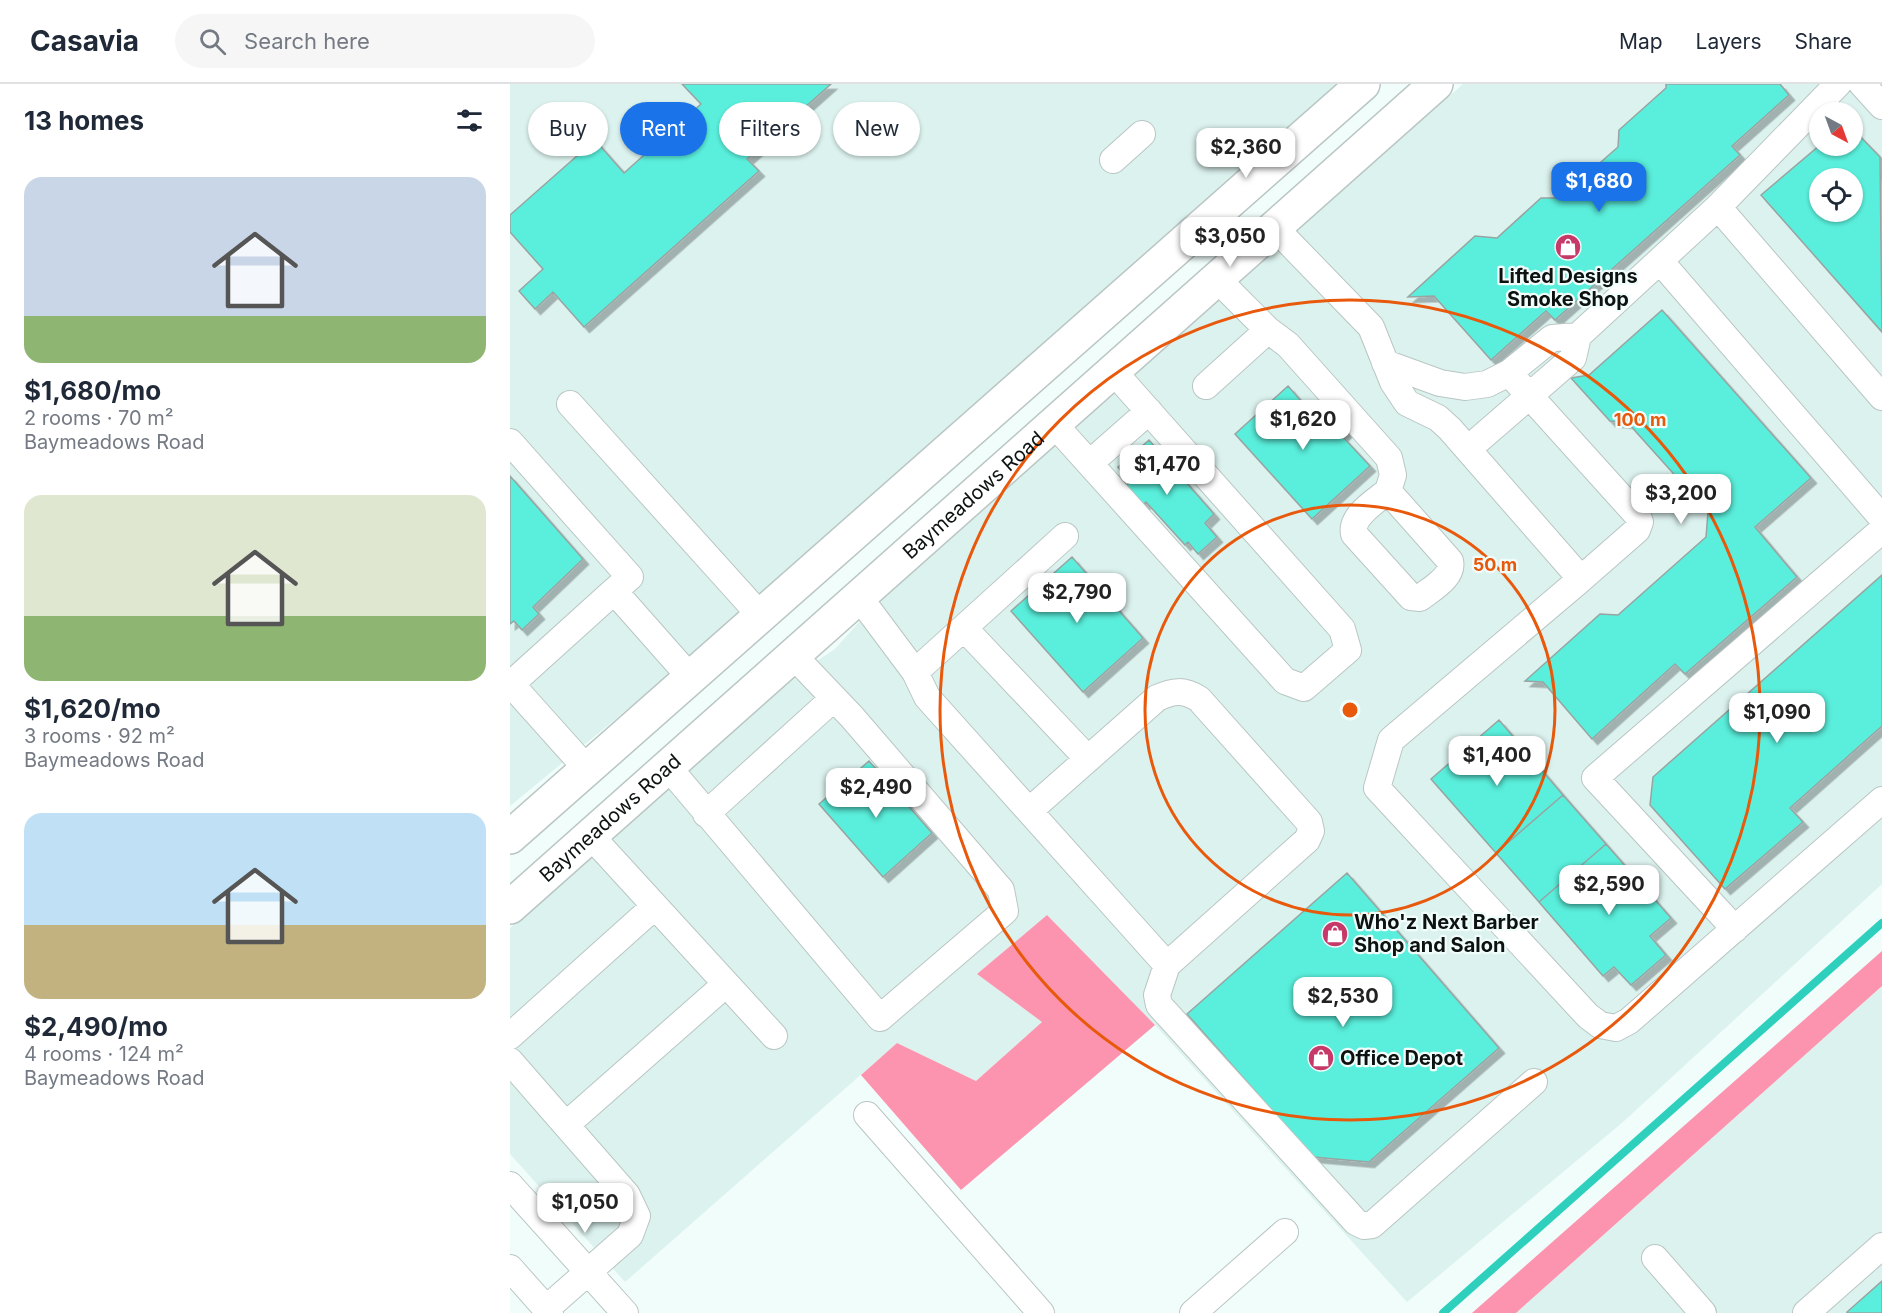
<!DOCTYPE html>
<meta charset="utf-8">
<style>
:root{--surface:#fff;--page:#f6f6f7;--text:#1f2937;--muted:#747a83;--line:#e0e1e3;--accent:#1a73e8}
body{margin:0;font-family:Inter,sans-serif;background:var(--page);color:var(--text);height:100vh;display:flex;flex-direction:column;font-size:22px;white-space:nowrap}
*{box-sizing:border-box;margin:0}
p{font-size:20px;color:var(--muted)}
.icon{flex:none;width:33px;height:33px;fill:none;stroke:currentColor;stroke-width:2;stroke-linecap:round;stroke-linejoin:round}
.map{position:relative;flex:1;overflow:hidden}
.sheet{display:flex;flex-direction:column;background:var(--surface);width:510px}
.sheet>*{flex:none}
.hud{position:absolute;left:18px;top:18px;width:570px;height:54px;display:flex;gap:12px}
.needle{width:39px;rotate:139deg}
.fabs{position:absolute;left:1299px;top:18px;display:grid;gap:12px}
.fabs a{display:grid;place-items:center;width:54px;height:54px;border-radius:50%;background:var(--surface);box-shadow:0 2px 4px #0004;font-size:30px}
.price{position:absolute;translate:-50% -51px;padding:0 14px;border-radius:12px;background:#fff;color:#222;font-size:20px;line-height:39px;filter:drop-shadow(0 2px 3px #0008)}
.price::after{content:'';position:absolute;left:50%;top:36px;width:18px;height:14px;margin-left:-9px;background:inherit;clip-path:polygon(0 0,100% 0,50% 100%)}
.price.active{background:var(--accent);color:#fff}
ul{padding:0;list-style:none}
li{display:grid;align-content:center;gap:12px;height:318px;padding:0 24px}
li span{display:grid;place-items:center;height:186px;border-radius:18px;color:#555}
li>.icon{margin-inline-start:auto}
span .icon{width:108px;height:108px;fill:#fffc;stroke-width:1}
li b{font-size:26px}
h2{display:flex;justify-content:space-between;align-items:center;height:72px;padding:0 24px;font-size:26px}
.pill{padding:0 21px;border-radius:27px;background:var(--surface);box-shadow:0 2px 4px #0004;font-size:21px;line-height:54px}
.pill.active{background:var(--accent);color:#fff}
header{display:flex;align-items:center;gap:36px;box-sizing:border-box;height:84px;padding:0 30px;background:var(--surface);border-bottom:2px solid var(--line)}
header strong{font-size:28px}
nav{display:flex;gap:33px;margin-inline-start:auto;font-size:21px}
.search{width:420px;height:54px;background:var(--page);display:flex;align-items:center;gap:15px;box-sizing:border-box;padding:0 21px;border-radius:33px;color:var(--muted);font-size:22px}
main{display:flex;flex:1;min-height:0}
.map>svg:first-child{display:block}
.built{fill:#dcf2ee;fill-rule:evenodd}
.forest{fill:#fd94af}
.lines{fill:none;stroke-linecap:round;stroke-linejoin:round}
.stream{stroke:#2ed0bd;stroke-width:8}
.building{fill:#5aefdc;stroke:#98a4a2;stroke-width:1.5;fill-rule:evenodd;filter:url(#shadow)}
.minor-casing{stroke:#b9c6c3;stroke-width:28}
.major-casing{stroke:#b9c6c3;stroke-width:36}
.minor{stroke:#fff;stroke-width:26}
.major{stroke:#fff;stroke-width:33}
.ring{fill:none;stroke:#e8590c;stroke-width:3}
.labels{text-anchor:middle;dominant-baseline:central;stroke-width:4.5;stroke-linejoin:round;paint-order:stroke}
.poi-label{font-size:20px;font-weight:bold;fill:#0d1211;stroke:#f0fdfb;text-anchor:start}
.street-label{font-size:20px;fill:#0d1211;stroke:#f0fdfb}
.centre{fill:#e8590c;stroke:#f0fdfb;stroke-width:3}
.ring-label{font-size:18px;text-anchor:middle;font-weight:bold;fill:#e8590c;stroke:#f0fdfb;stroke-width:4.5;stroke-linejoin:round;paint-order:stroke}
</style>
<header>
<strong>Casavia</strong>
<div class="search"><svg class="icon" aria-label="search" viewBox="0 0 24 24"><circle cx="10" cy="10" r="6"/><path d="M15 15l6 6"/></svg>Search here</div>
<nav><a>Map</a><a>Layers</a><a>Share</a></nav>
</header>
<main>
<section class="sheet">
<h2>13 homes<svg class="icon" aria-label="filters" viewBox="0 0 24 24"><path d="M4 7h16M4 17h16"/><circle cx="9" cy="7" r="2"/><circle cx="15" cy="17" r="2"/></svg></h2>
<ul>
<li><span style="background:linear-gradient(#c9d6e8 75%,#8fb573 0)"><svg class="icon" aria-label="home" viewBox="0 0 24 24"><path d="M3 11l9-7 9 7M6 9v11h12V9"/></svg></span><div><b>$1,680/mo</b><p>2 rooms · 70 m²</p><p>Baymeadows Road</p></div></li>
<li><span style="background:linear-gradient(#dfe7d0 65%,#8fb573 0)"><svg class="icon" aria-label="home" viewBox="0 0 24 24"><path d="M3 11l9-7 9 7M6 9v11h12V9"/></svg></span><div><b>$1,620/mo</b><p>3 rooms · 92 m²</p><p>Baymeadows Road</p></div></li>
<li><span style="background:linear-gradient(#bfe0f5 60%,#c2b280 0)"><svg class="icon" aria-label="home" viewBox="0 0 24 24"><path d="M3 11l9-7 9 7M6 9v11h12V9"/></svg></span><div><b>$2,490/mo</b><p>4 rooms · 124 m²</p><p>Baymeadows Road</p></div></li>
</ul>
</section>
<div class="map">
<svg width="1372" height="1229" viewBox="0 0 1372 1229">
<defs>
<filter id="shadow"><feDropShadow dx="5.5" dy="5.5" stdDeviation="0" flood-color="#0004"/></filter>
</defs>
<rect width="100%" height="100%" fill="#f0fdfb"/>
<path class="built" d="M 0,0 L 831,0 L 227,535 L 0,722 Z
M 953,0 L 1372,0 L 1372,800 L 1113,1038 L 897,1218 L 645,941 L 537,831 L 467,890 L 532,938 L 466,997 L 387,959 L 115,1198 L 0,1070 L 0,844 L 277,597 L 325,565 L 367,518 ZM 1310,28 L 1342,28 L 1342,62 L 1310,62 ZM 1310,94 L 1342,94 L 1342,128 L 1310,128 Z
M 1372,902 L 1372,1229 L 1006,1229 Z"/>
<path class="forest" d="M 537,831 L 645,941 L 451,1106 L 351,991 L 387,959 L 466,997 L 532,938 L 467,890 Z
M 1372,867 L 1372,902 L 1006,1229 L 962,1229 Z"/>
<g class="lines">
<path class="stream" d="M 933,1229 L 1372,839"/>
</g>
<path class="building" d="M 172,0 L 321,0 L 237,75 L 249,87 L 74,243 L 43,208 L 25,225 L 9,207 L 33,185 L 0,148 L 0,131 L 85,56 L 114,89 L 191,20 Z
M 1156,0 L 1270,0 L 1279,11 L 1222,62 L 1230,71 L 1045,236 L 1036,227 L 981,276 L 924,212 L 898,213 L 965,152 L 987,154 L 1031,114 L 1050,114 L 1108,63 L 1109,46 L 1156,4 Z
M 1342,44 L 1370,73 L 1372,248 L 1251,111 L 1310,61 L 1342,62 ZM 1310,94 L 1342,94 L 1342,128 L 1310,128 Z
M 1152,226 L 1301,394 L 1245,443 L 1287,493 L 1175,590 L 1165,580 L 1082,655 L 1033,598 L 1015,597 L 1090,530 L 1108,531 L 1196,453 L 1198,428 L 1118,339 L 1100,337 L 1061,294 L 1079,291 Z
M 778,302 L 807,335 L 819,325 L 838,346 L 832,352 L 860,382 L 802,435 L 725,350 Z
M 639,356 L 704,430 L 695,439 L 707,453 L 688,470 L 678,458 L 675,461 L 636,418 L 628,425 L 611,406 L 620,398 L 608,383 Z
M 0,392 L 73,475 L 23,523 L 29,530 L 12,546 L 4,537 L 0,540 Z
M 562,473 L 633,554 L 573,608 L 501,527 Z
M 1372,491 L 1372,642 L 1280,724 L 1293,738 L 1215,805 L 1140,721 L 1143,693 Z
M 989,636 L 1053,711 L 986,769 L 921,695 Z
M 359,677 L 422,749 L 373,793 L 309,720 Z
M 1053,711 L 1096,760 L 1029,818 L 986,769 Z
M 1096,760 L 1161,834 L 1140,852 L 1156,871 L 1121,901 L 1104,883 L 1093,892 L 1029,818 Z
M 837,789 L 989,964 L 859,1078 L 803,1073 L 677,930 Z
M 1372,1197 L 1372,1229 L 1337,1229 L 1337,1228 Z"/>
<g class="lines">
<defs>
<path id="minor" d="M 1352,0 L 1372,22
M 603,76 L 632,50
M 1208,123 L 1372,313
M 765,144 L 861,243 L 883,298 L 897,319 L 928,334 L 940,345 L 1071,495 L 881,656 L 867,704 L 1078,932 L 1090,941 L 1106,944 L 1119,937 L 1372,716
M 1150,177 L 1372,434
M 708,196 L 758,246 L 778,261 L 879,374 L 883,391 L 878,407 L 940,477 C 944,493 921,505 910,514 L 901,513 L 844,450 C 840,432 866,417 878,407
M 875,279 L 930,299 L 955,303 L 977,300 L 999,289 L 1042,254 L 1068,252
M 999,289 L 1128,432 L 1130,438 L 1127,446 L 1071,495
M 696,302 L 758,246
M 60,320 L 250,531
M 544,340 L 775,597 L 794,604 L 838,566 L 832,545 L 603,287
M 0,358 L 120,493 L 104,507 L 180,593
M 958,365 L 1063,274 L 1068,252 L 1208,123 L 1328,0
M 580,379 L 639,327
M 349,513 L 405,588 L 417,613 L 657,881 L 797,756 L 801,747 L 799,738 L 689,615 C 673,605 663,607 647,614 L 519,727
M 454,544 L 578,675
M 405,588 L 555,452
M 0,599 L 77,685
M 1,600 L 104,507
M 158,683 L 370,934 L 495,827 L 491,806 L 342,633 L 283,571
M 196,730 L 324,614
M 80,751 L 264,952
M 1225,845 L 1085,694 L 1372,446
M 657,881 L 647,911 L 649,921 L 846,1138 L 854,1142 L 862,1141 L 1024,998
M 0,952 L 145,822
M 0,977 L 117,1111 L 127,1132 L 120,1151 L 36,1225
M 357,1031 L 531,1229
M 57,1040 L 216,900
M 0,1101 L 115,1229
M 1145,1174 L 1193,1229
M 0,1184 L 40,1229
M 683,1229 L 775,1148
M 1296,1229 L 1372,1162"/>
<g id="major">
<path d="M 0,753 L 853,0"/>
<path id="s1" d="M 0,823 L 926,0"/>
</g>
</defs>
<use href="#minor" class="minor-casing"/>
<use href="#major" class="major-casing"/>
<use href="#minor" class="minor"/>
<use href="#major" class="major"/>
</g>
<g class="ring">
<circle cx="840" cy="626" r="205"/>
<circle cx="840" cy="626" r="410"/>
</g>
<defs>
<symbol id="shop-disc" viewBox="-11 -11 22 22"><circle r="9.5" fill="#c63969" stroke="#f0fdfb"/><path d="M-5-2.5h2.3a2.7 3.5 0 0 1 5.4 0H5L5.5 6h-11ZM-1.5-2.5h3a1.5 2.3 0 0 0-3 0Z" fill="#fff"/></symbol>
</defs>
<g fill-rule="evenodd">
<use href="#shop-disc" x="1043" y="148" width="30" height="30"/>
<use href="#shop-disc" x="810" y="835" width="30" height="30"/>
<use href="#shop-disc" x="796" y="959" width="30" height="30"/>
</g>
<g class="labels">
<g class="poi-label">
<text x="1058" y="192" text-anchor="middle">Lifted Designs<tspan x="1058" dy="23">Smoke Shop</tspan></text>
<text x="844" y="838">Who'z Next Barber<tspan x="844" dy="23">Shop and Salon</tspan></text>
<text x="830" y="974">Office Depot</text>
</g>
<g class="street-label">
<text stroke="none"><textPath href="#s1" startOffset="620">Baymeadows Road</textPath></text>
<text stroke="none"><textPath href="#s1" startOffset="134">Baymeadows Road</textPath></text>
</g>
</g>
<circle cx="840" cy="626" r="9" class="centre"/>
<g class="ring-label">
<text x="1130" y="342">100 m</text>
<text x="985" y="487">50 m</text>
</g>
</svg>
<div class="fabs">
<a><svg class="needle" viewBox="-14 -14 28 28"><path d="M0-13l5 13h-10z" fill="#e53935"/><path d="M0 13l5-13h-10z" fill="#747a83"/></svg></a>
<a><svg class="icon" aria-label="locate" viewBox="0 0 24 24"><circle cx="12" cy="12" r="6"/><path d="M12 2v4M12 18v4M2 12h4M18 12h4"/></svg></a>
</div>
<b class="price" style="left:736px;top:95px">$2,360</b>
<b class="price active" style="left:1089px;top:129px">$1,680</b>
<b class="price" style="left:720px;top:184px">$3,050</b>
<b class="price" style="left:793px;top:367px">$1,620</b>
<b class="price" style="left:657px;top:412px">$1,470</b>
<b class="price" style="left:1171px;top:441px">$3,200</b>
<b class="price" style="left:567px;top:540px">$2,790</b>
<b class="price" style="left:1267px;top:660px">$1,090</b>
<b class="price" style="left:987px;top:703px">$1,400</b>
<b class="price" style="left:366px;top:735px">$2,490</b>
<b class="price" style="left:1099px;top:832px">$2,590</b>
<b class="price" style="left:833px;top:944px">$2,530</b>
<b class="price" style="left:75px;top:1150px">$1,050</b>
<div class="hud">
<a class="pill">Buy</a>
<a class="pill active">Rent</a>
<a class="pill">Filters</a>
<a class="pill">New</a>
</div>
</div>
</main>
